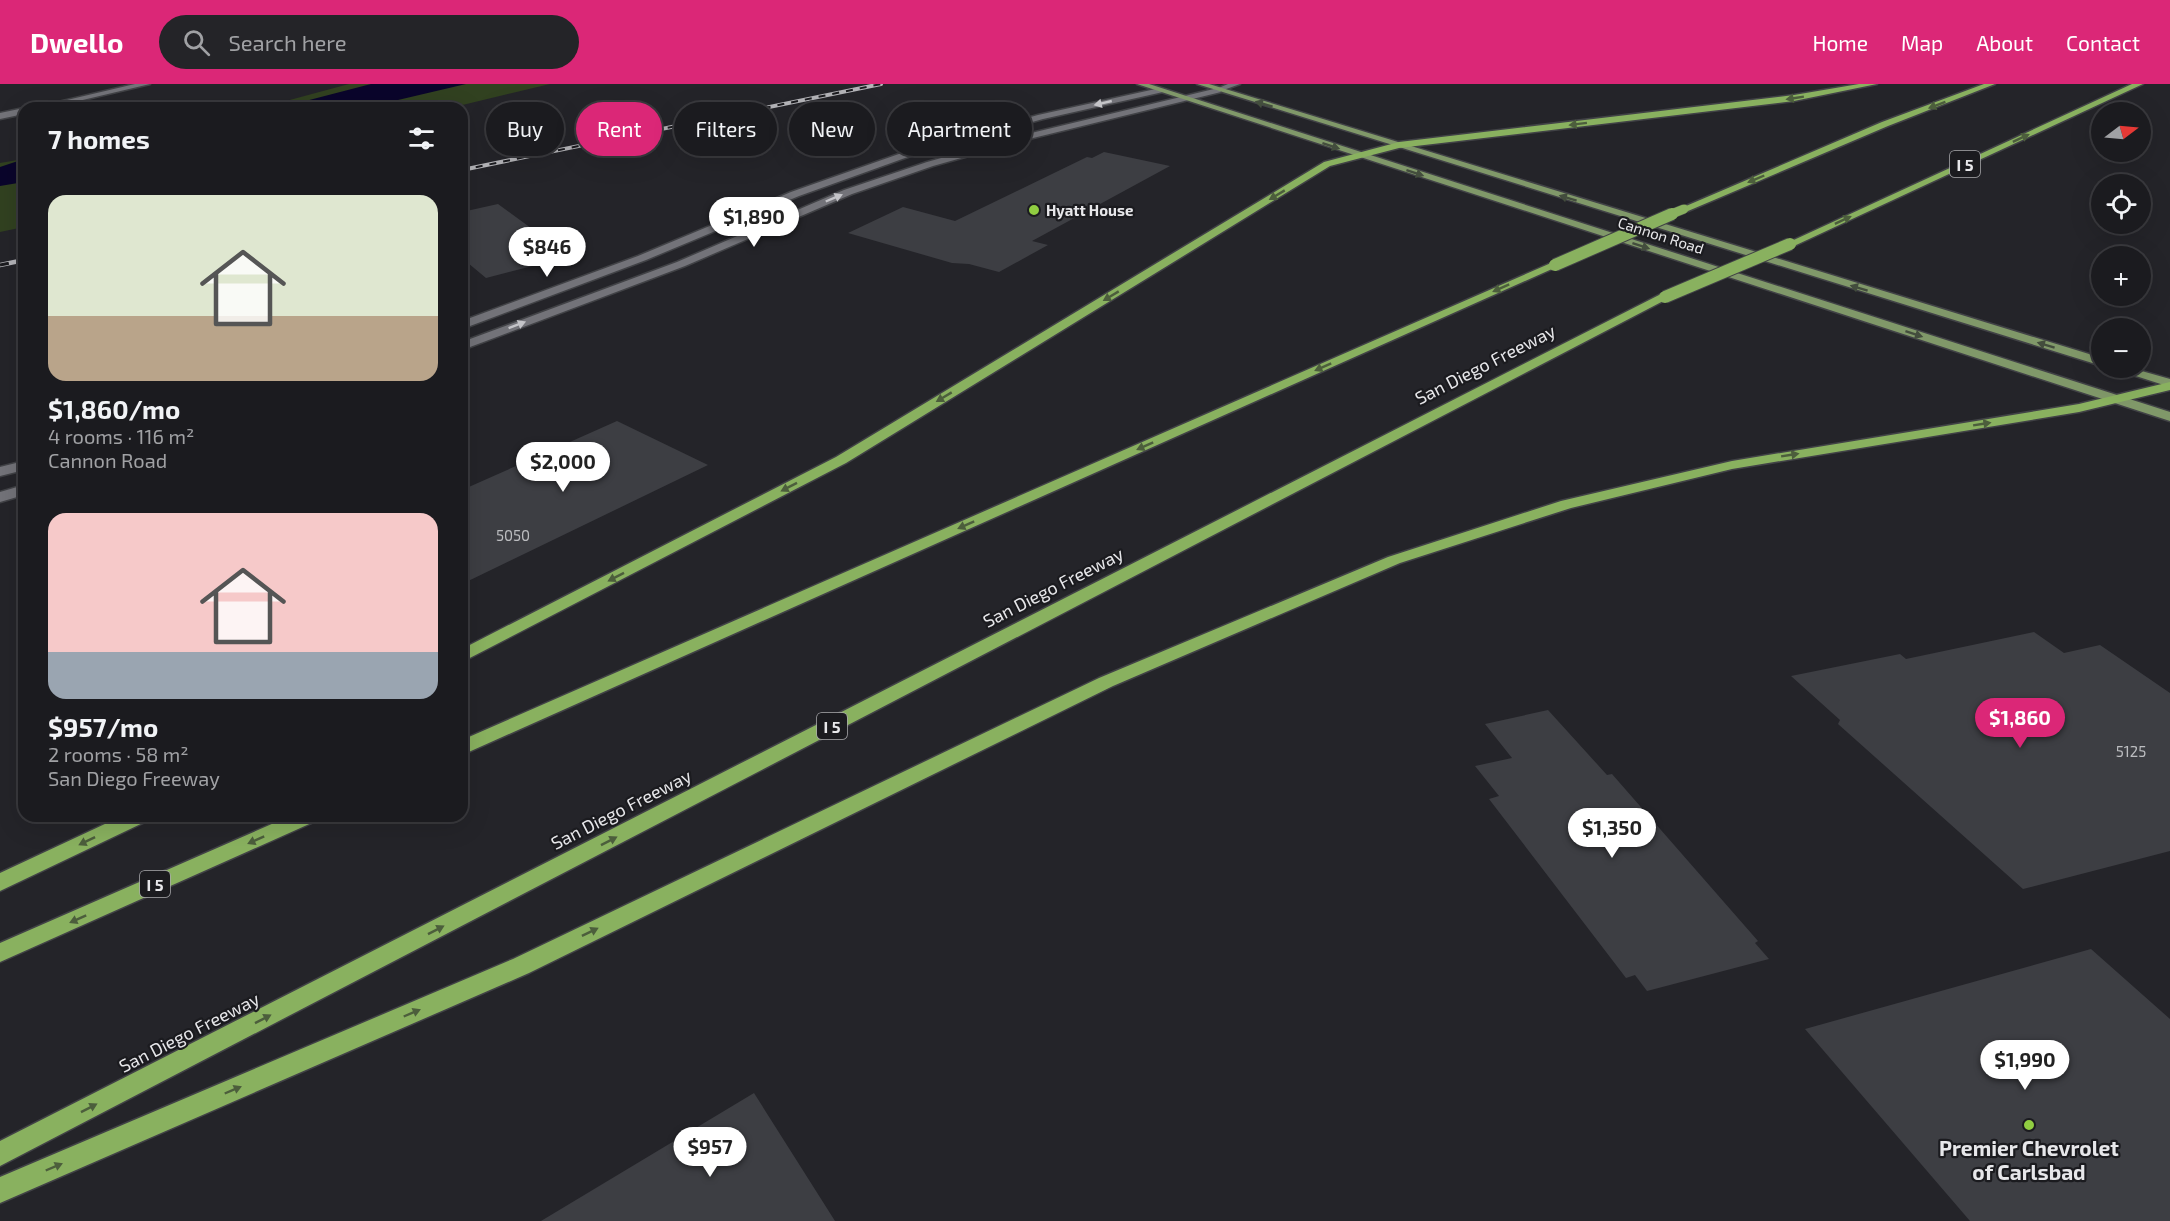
<!DOCTYPE html>
<meta charset="utf-8">
<style>
:root{--surface:#1b1b1f;--page:#242428;--text:#f1f3f6;--muted:#a0a1a4;--line:#39393d;--accent:#db2777}
body{margin:0;font-family:"Exo 2",sans-serif;background:var(--page);color:var(--text);height:100vh;display:flex;flex-direction:column;font-size:22px;white-space:nowrap}
*{box-sizing:border-box;margin:0}
p{font-size:20px;color:var(--muted)}
.icon{flex:none;width:33px;height:33px;fill:none;stroke:currentColor;stroke-width:2;stroke-linecap:round;stroke-linejoin:round}
.map{position:relative;flex:1;overflow:hidden}
.drawer{position:absolute;left:18px;top:18px;width:450px;height:720px;display:flex;flex-direction:column;background:var(--surface);border-radius:18px;box-shadow:0 6px 24px #0002,0 0 0 2px var(--line)}
.drawer>*{flex:none}
.banner{position:absolute;left:486px;top:18px;width:570px;height:54px;display:flex;gap:12px}
.needle{width:39px;rotate:74deg}
.controls{position:absolute;left:2091px;top:18px;display:grid;gap:12px}
.controls a{display:grid;place-items:center;width:60px;height:60px;border-radius:50%;background:var(--surface);box-shadow:0 6px 24px #0002,0 0 0 2px var(--line);font-size:30px}
.price{position:absolute;translate:-50% -51px;padding:0 14px;border-radius:21px;background:#fff;color:#222;font-size:20px;line-height:39px;filter:drop-shadow(0 2px 3px #0008)}
.price::after{content:'';position:absolute;left:50%;top:36px;width:18px;height:14px;margin-left:-9px;background:inherit;clip-path:polygon(0 0,100% 0,50% 100%)}
.price.active{background:var(--accent);color:#fff}
ul{padding:0;list-style:none}
li{display:grid;align-content:center;gap:12px;height:318px;padding:0 30px}
li span{display:grid;place-items:center;height:186px;border-radius:18px;color:#555}
li>.icon{margin-inline-start:auto}
span .icon{width:108px;height:108px;fill:#fffc;stroke-width:1}
li b{font-size:26px}
h2{display:flex;justify-content:space-between;align-items:center;height:72px;padding:0 30px;font-size:26px}
.tag{padding:0 21px;border-radius:27px;background:var(--surface);box-shadow:0 6px 24px #0002,0 0 0 2px var(--line);font-size:21px;line-height:54px}
.tag.active{background:var(--accent);color:#fff}
header{display:flex;align-items:center;gap:36px;box-sizing:border-box;height:84px;padding:0 30px;background:var(--accent);color:#fff}
header strong{font-size:28px}
nav{display:flex;gap:33px;margin-inline-start:auto;font-size:21px}
.search{width:420px;height:54px;background:var(--page);display:flex;align-items:center;gap:15px;box-sizing:border-box;padding:0 21px;border-radius:33px;color:var(--muted);font-size:22px}
.map>svg:first-child{display:block}
.green{fill:#314120}
.water{fill:#0a052b}
.building{fill:#3d3e43}
.lines{fill:none;stroke-linecap:round;stroke-linejoin:round}
.street-casing{stroke:#414246;stroke-width:3}
.secondary-casing{stroke:#414246;stroke-width:3}
.primary-casing{stroke:#414246;stroke-width:3}
.highway-casing{stroke:#414246;stroke-width:3}
.street{fill:#737379;fill-rule:evenodd}
.secondary{fill:#737379;fill-rule:evenodd}
.primary{fill:#809869;fill-rule:evenodd}
.highway{fill:#89b15f;fill-rule:evenodd}
.rail-far1-casing{stroke:#b4b4b8;stroke-width:4}
.rail-casing{stroke:#b4b4b8;stroke-width:4.5}
.rail-far1{stroke:#1b1b1f;stroke-width:2;stroke-dasharray:7;stroke-linecap:butt}
.rail{stroke:#1b1b1f;stroke-width:3;stroke-dasharray:9;stroke-linecap:butt}
.highway-bridge-far1-casing{stroke:#414246;stroke-width:10;stroke-linecap:butt}
.highway-bridge-casing{stroke:#414246;stroke-width:14;stroke-linecap:butt}
.highway-bridge-far1{stroke:#89b15f;stroke-width:9}
.highway-bridge{stroke:#89b15f;stroke-width:12}
.oneway{fill:#4c5e3c}
.oneway2{fill:#c4c4c8}
.oneway3{fill:#434d3d}
.poi-dot{fill:#90cd41;stroke:#1b1b1f;stroke-width:2}
.labels{text-anchor:middle;dominant-baseline:central;stroke-width:4.5;stroke-linejoin:round;paint-order:stroke}
.far-poi-label{font-size:15px;font-weight:bold;fill:#e7e7ea;stroke:#1b1b1f;text-anchor:start}
.far-street-label{font-size:15px;fill:#e7e7ea;stroke:#1b1b1f}
.number-label{font-size:15px;fill:#bcbdc0}
.shield{fill:#1b1b1f;stroke:#aaaaad;stroke-width:1.5}
.shield-label{font-size:16px;font-weight:bold;fill:#e7e7ea}
.street-label{font-size:18px;fill:#e7e7ea;stroke:#1b1b1f}
.near-poi-label{font-size:21px;font-weight:bold;fill:#e7e7ea;stroke:#1b1b1f}
</style>
<header>
<strong>Dwello</strong>
<div class="search"><svg class="icon" aria-label="search" viewBox="0 0 24 24"><circle cx="10" cy="10" r="6"/><path d="M15 15l6 6"/></svg>Search here</div>
<nav><a>Home</a><a>Map</a><a>About</a><a>Contact</a></nav>
</header>
<div class="map">
<svg width="2170" height="1137" viewBox="0 0 2170 1137">
<rect width="100%" height="100%" fill="#242429"/>
<path class="green" d="M 349,0 L 550,0 L 450,24 L 260,24 Z
M 24,75 L 24,143 L 0,148 L 0,79 Z"/>
<path class="water" d="M 371,0 L 466,0 L 364,24 L 265,24 L 290,21 Z
M 24,75 L 24,98 L 0,102 L 0,83 Z"/>
<path class="building" d="M 1104,68 L 1170,82 L 1032,157 L 1048,161 L 999,188 L 969,180 L 952,179 L 848,149 L 903,123 L 955,137 L 1087,73 L 1092,74 Z
M 498,120 L 561,166 L 565,170 L 544,175 L 548,178 L 486,194 L 462,174 L 462,128 Z
M 617,337 L 708,381 L 462,500 L 462,406 Z
M 2034,548 L 2064,569 L 2100,561 L 2170,609 L 2170,767 L 2023,805 L 1838,640 L 1840,636 L 1791,592 L 1900,570 L 1906,575 Z
M 1548,626 L 1607,691 L 1612,690 L 1758,857 L 1755,859 L 1769,875 L 1647,907 L 1635,891 L 1626,894 L 1489,715 L 1499,712 L 1475,682 L 1512,674 L 1485,640 Z
M 2091,865 L 2170,935 L 2170,1137 L 1970,1137 L 1805,945 Z
M 754,1009 L 835,1137 L 541,1137 Z"/>
<g class="lines">
<defs>
<path id="street" d="M 135,0 L 150,0 L 49,24 L 33,24 Z
M 1228,0 L 1240,0 L 1218,8 L 1214,6 Z
M 24,24 L 24,30 L 0,35 L 0,29 Z"/>
<path id="secondary" d="M 1160,4 L 1163,8 L 1043,35 L 919,69 L 799,112 L 646,176 L 462,245 L 462,237 L 638,172 L 791,108 L 913,65 L 1038,31 Z
M 1218,4 L 1221,8 L 1029,55 L 933,82 L 852,110 L 685,182 L 462,266 L 462,258 L 677,178 L 844,106 L 927,78 L 1023,51 Z
M 24,377 L 24,386 L 0,392 L 0,383 Z
M 24,401 L 24,411 L 0,418 L 0,408 Z"/>
<path id="primary" d="M 1137,0 L 1149,0 L 2170,328 L 2170,337 Z
M 1197,0 L 1209,0 L 2102,274 L 2102,282 Z
M 2111,284 L 2131,284 L 2170,295 L 2170,303 Z"/>
<path id="highway" d="M 1859,0 L 1877,0 L 1794,17 L 1399,64 L 1330,82 L 846,379 L 462,578 L 462,565 L 836,373 L 1324,78 L 1399,58 L 1794,11 Z
M 1984,0 L 1995,0 L 1888,42 L 1688,127 L 1679,125 L 1882,38 Z
M 2132,0 L 2143,0 L 1794,162 L 1785,160 Z
M 1551,179 L 1561,181 L 462,671 L 462,656 Z
M 1661,210 L 1671,213 L 0,1082 L 0,1057 Z
M 2170,298 L 2170,306 L 2079,328 L 1732,385 L 1571,424 L 1400,479 L 1113,602 L 529,889 L 0,1119 L 0,1093 L 513,875 L 1099,594 L 1388,473 L 1561,417 L 1732,377 L 2079,320 Z
M 122,732 L 150,732 L 147,737 L 0,807 L 0,789 Z
M 290,732 L 319,732 L 316,737 L 0,878 L 0,859 Z"/>
</defs>
<use href="#street" class="street-casing"/>
<use href="#secondary" class="secondary-casing"/>
<use href="#primary" class="primary-casing"/>
<use href="#highway" class="highway-casing"/>
<use href="#street" class="street"/>
<use href="#secondary" class="secondary"/>
<use href="#primary" class="primary"/>
<use href="#highway" class="highway"/>
<defs>
<path id="rail-far1" d="M 462,86 L 881,0"/>
<path id="rail" d="M 0,181 L 24,176"/>
</defs>
<use href="#rail-far1" class="rail-far1-casing"/>
<use href="#rail" class="rail-casing"/>
<use href="#rail-far1" class="rail-far1"/>
<use href="#rail" class="rail"/>
<defs>
<path id="highway-bridge-far1" d="M 1669,131 L 1684,125"/>
<path id="highway-bridge" d="M 1555,181 L 1672,130
M 1665,213 L 1790,160"/>
</defs>
<use href="#highway-bridge-far1" class="highway-bridge-far1-casing"/>
<use href="#highway-bridge" class="highway-bridge-casing"/>
<use href="#highway-bridge-far1" class="highway-bridge-far1"/>
<use href="#highway-bridge" class="highway-bridge"/>
</g>
<defs><path id="oneway-solid" d="M-6-.8H1V-3.2L6.5 0L1 3.2V.8H-6Z" transform="scale(1.5)"/></defs>
<g class="oneway">
<use href="#oneway-solid" transform="translate(1795 14) rotate(171)"/>
<use href="#oneway-solid" transform="translate(1937 21) rotate(159)"/>
<use href="#oneway-solid" transform="translate(1578 40) rotate(173)"/>
<use href="#oneway-solid" transform="translate(2021 54) rotate(-25)"/>
<use href="#oneway-solid" transform="translate(1756 95) rotate(157)"/>
<use href="#oneway-solid" transform="translate(1277 111) rotate(149)"/>
<use href="#oneway-solid" transform="translate(1843 136) rotate(-25)"/>
<use href="#oneway-solid" transform="translate(1501 204) rotate(156)"/>
<use href="#oneway-solid" transform="translate(1111 212) rotate(149)"/>
<use href="#oneway-solid" transform="translate(1323 283) rotate(156)"/>
<use href="#oneway-solid" transform="translate(944 313) rotate(149)"/>
<use href="#oneway-solid" transform="translate(1982 340) rotate(-9)"/>
<use href="#oneway-solid" transform="translate(1145 362) rotate(156)"/>
<use href="#oneway-solid" transform="translate(1790 371) rotate(-9)"/>
<use href="#oneway-solid" transform="translate(789 403) rotate(153)"/>
<use href="#oneway-solid" transform="translate(966 441) rotate(156)"/>
<use href="#oneway-solid" transform="translate(616 493) rotate(153)"/>
<use href="#oneway-solid" transform="translate(256 756) rotate(156)"/>
<use href="#oneway-solid" transform="translate(87 757) rotate(154)"/>
<use href="#oneway-solid" transform="translate(609 757) rotate(-27)"/>
<use href="#oneway-solid" transform="translate(78 835) rotate(156)"/>
<use href="#oneway-solid" transform="translate(436 846) rotate(-27)"/>
<use href="#oneway-solid" transform="translate(590 848) rotate(-26)"/>
<use href="#oneway-solid" transform="translate(412 929) rotate(-23)"/>
<use href="#oneway-solid" transform="translate(263 935) rotate(-27)"/>
<use href="#oneway-solid" transform="translate(233 1006) rotate(-23)"/>
<use href="#oneway-solid" transform="translate(89 1024) rotate(-27)"/>
<use href="#oneway-solid" transform="translate(54 1083) rotate(-23)"/>
</g>
<g class="oneway2">
<use href="#oneway-solid" transform="translate(1103 19) rotate(167)"/>
<use href="#oneway-solid" transform="translate(834 114) rotate(-23)"/>
<use href="#oneway-solid" transform="translate(517 241) rotate(-21)"/>
</g>
<g class="oneway3">
<use href="#oneway-solid" transform="translate(1264 20) rotate(-163)"/>
<use href="#oneway-solid" transform="translate(1331 62) rotate(18)"/>
<use href="#oneway-solid" transform="translate(1415 89) rotate(18)"/>
<use href="#oneway-solid" transform="translate(1568 114) rotate(-163)"/>
<use href="#oneway-solid" transform="translate(1641 162) rotate(18)"/>
<use href="#oneway-solid" transform="translate(1859 204) rotate(-163)"/>
<use href="#oneway-solid" transform="translate(1914 250) rotate(18)"/>
<use href="#oneway-solid" transform="translate(2046 261) rotate(-163)"/>
</g>
<g class="poi-dot">
<circle cx="1034" cy="126" r="6"/>
<circle cx="2029" cy="1041" r="6"/>
</g>
<g class="labels">
<g class="far-poi-label">
<text x="1046" y="126">Hyatt House</text>
</g>
<g class="far-street-label">
<text transform="translate(1661 151) rotate(18)">Cannon Road</text>
</g>
<g class="number-label">
<text x="513" y="451">5050</text>
<text x="2131" y="667">5125</text>
</g>
<g class="shield">
<rect x="1950" y="67" width="30" height="26" rx="4.5"/>
<rect x="817" y="629" width="30" height="26" rx="4.5"/>
<rect x="140" y="787" width="30" height="26" rx="4.5"/>
</g>
<g class="shield-label">
<text x="1965" y="80">I 5</text>
<text x="832" y="642">I 5</text>
<text x="155" y="800">I 5</text>
</g>
<g class="street-label">
<text transform="translate(1485 280) rotate(-27)">San Diego Freeway</text>
<text transform="translate(1053 503) rotate(-27)">San Diego Freeway</text>
<text transform="translate(621 725) rotate(-27)">San Diego Freeway</text>
<text transform="translate(189 948) rotate(-27)">San Diego Freeway</text>
</g>
<g class="near-poi-label">
<text x="2029" y="1063">Premier Chevrolet<tspan x="2029" dy="24">of Carlsbad</tspan></text>
</g>
</g>
</svg>
<div class="controls">
<a><svg class="needle" viewBox="-14 -14 28 28"><path d="M0-13l5 13h-10z" fill="#e53935"/><path d="M0 13l5-13h-10z" fill="#a0a1a4"/></svg></a>
<a><svg class="icon" aria-label="locate" viewBox="0 0 24 24"><circle cx="12" cy="12" r="6"/><path d="M12 2v4M12 18v4M2 12h4M18 12h4"/></svg></a>
<a>+</a>
<a>−</a>
</div>
<b class="price" style="left:754px;top:164px">$1,890</b>
<b class="price" style="left:547px;top:194px">$846</b>
<b class="price" style="left:563px;top:409px">$2,000</b>
<b class="price active" style="left:2020px;top:665px">$1,860</b>
<b class="price" style="left:1612px;top:775px">$1,350</b>
<b class="price" style="left:2025px;top:1007px">$1,990</b>
<b class="price" style="left:710px;top:1094px">$957</b>
<div class="banner">
<a class="tag">Buy</a>
<a class="tag active">Rent</a>
<a class="tag">Filters</a>
<a class="tag">New</a>
<a class="tag">Apartment</a>
</div>
<section class="drawer">
<h2>7 homes<svg class="icon" aria-label="filters" viewBox="0 0 24 24"><path d="M4 7h16M4 17h16"/><circle cx="9" cy="7" r="2"/><circle cx="15" cy="17" r="2"/></svg></h2>
<ul>
<li><span style="background:linear-gradient(#dfe7d0 65%,#b9a48a 0)"><svg class="icon" aria-label="home" viewBox="0 0 24 24"><path d="M3 11l9-7 9 7M6 9v11h12V9"/></svg></span><div><b>$1,860/mo</b><p>4 rooms · 116 m²</p><p>Cannon Road</p></div></li>
<li><span style="background:linear-gradient(#f6c9c9 75%,#9aa5b1 0)"><svg class="icon" aria-label="home" viewBox="0 0 24 24"><path d="M3 11l9-7 9 7M6 9v11h12V9"/></svg></span><div><b>$957/mo</b><p>2 rooms · 58 m²</p><p>San Diego Freeway</p></div></li>
</ul>
</section>
</div>
